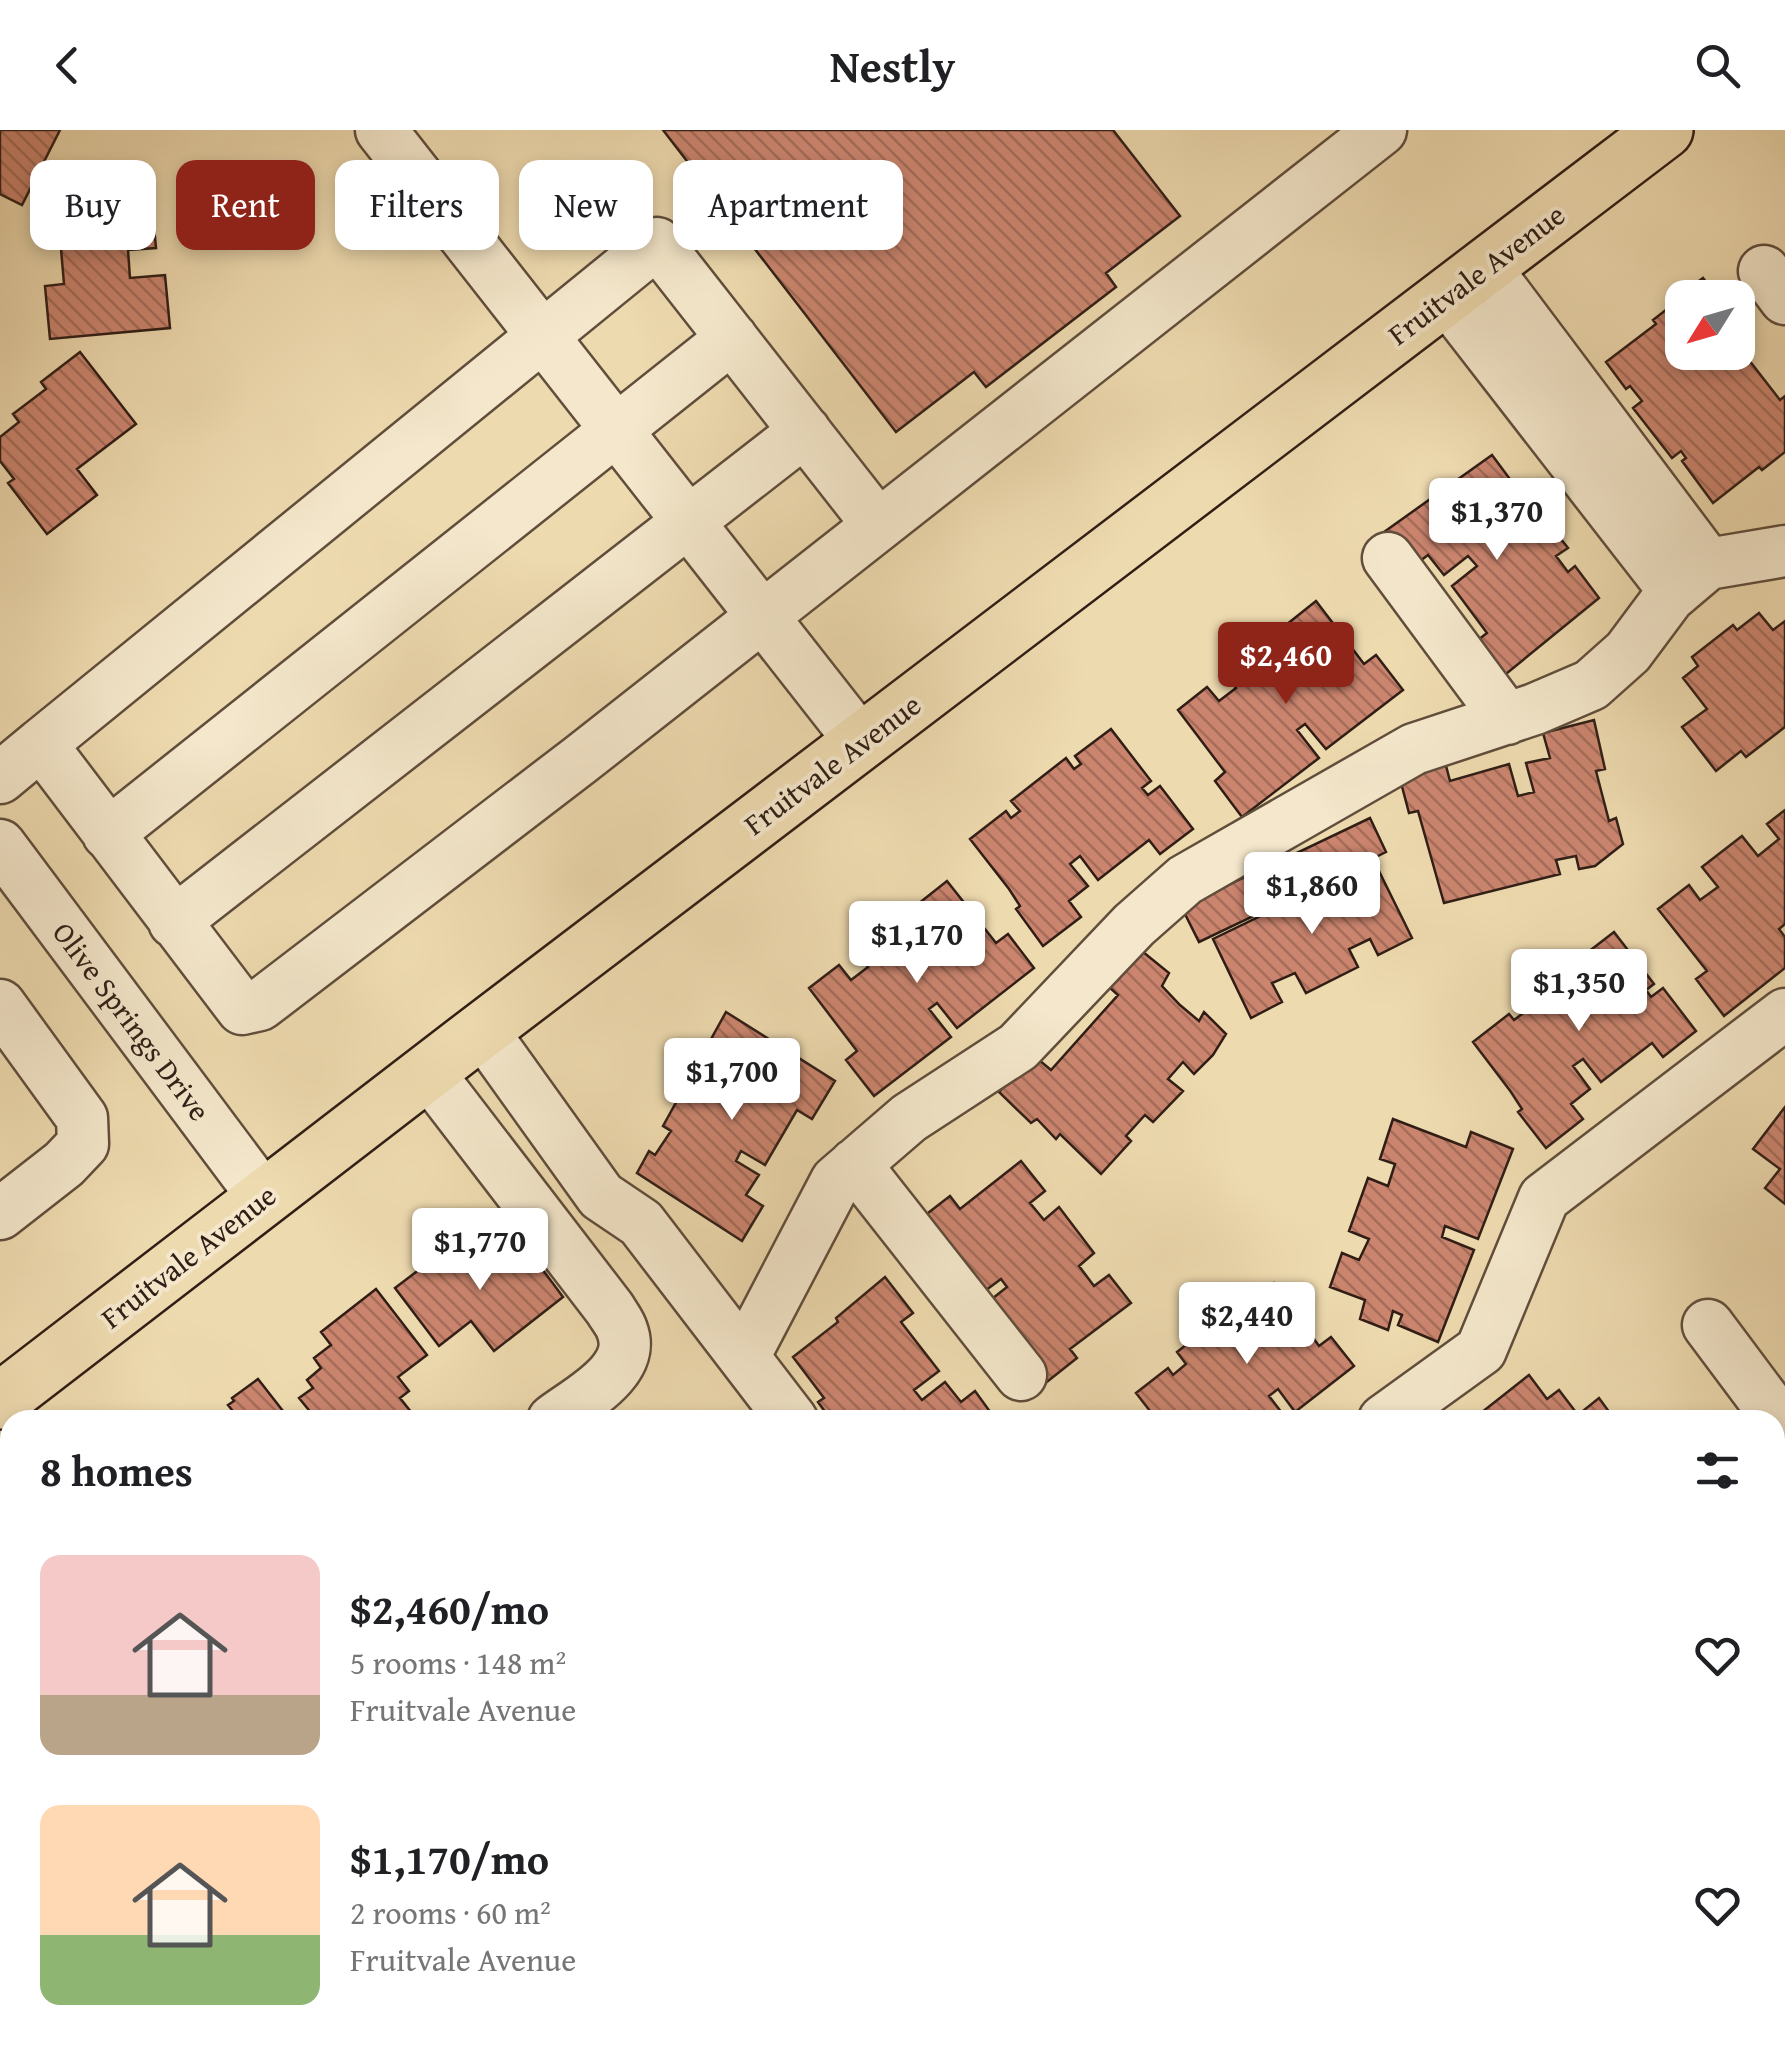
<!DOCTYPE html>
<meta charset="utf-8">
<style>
:root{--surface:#fff;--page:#f2f2f2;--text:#202124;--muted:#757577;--accent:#8f2418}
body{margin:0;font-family:"Gentium Book Plus",serif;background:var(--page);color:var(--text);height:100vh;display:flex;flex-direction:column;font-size:38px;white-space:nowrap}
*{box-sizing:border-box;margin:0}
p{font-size:32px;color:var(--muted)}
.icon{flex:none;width:55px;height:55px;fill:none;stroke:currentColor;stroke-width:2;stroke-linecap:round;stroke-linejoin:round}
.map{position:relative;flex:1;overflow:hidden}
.details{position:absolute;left:0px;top:1280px;width:1785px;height:642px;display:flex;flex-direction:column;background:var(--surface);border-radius:30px 30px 0 0;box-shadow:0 5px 15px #0003}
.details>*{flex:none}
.guide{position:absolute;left:30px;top:30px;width:1000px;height:90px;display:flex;gap:20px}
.needle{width:65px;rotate:233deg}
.tools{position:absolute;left:1665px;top:150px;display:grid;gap:20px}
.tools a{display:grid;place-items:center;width:90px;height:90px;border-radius:20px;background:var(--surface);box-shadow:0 5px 15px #0003;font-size:50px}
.price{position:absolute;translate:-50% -85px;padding:0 22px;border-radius:10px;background:#fff;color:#222;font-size:32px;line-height:65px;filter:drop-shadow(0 2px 5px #0008)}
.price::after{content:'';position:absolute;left:50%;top:60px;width:30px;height:22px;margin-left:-15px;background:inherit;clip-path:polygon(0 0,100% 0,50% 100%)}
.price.current{background:var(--accent);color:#fff}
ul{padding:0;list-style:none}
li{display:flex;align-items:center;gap:30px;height:250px;padding:0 40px}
li span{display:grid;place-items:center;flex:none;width:280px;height:200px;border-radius:20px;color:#555}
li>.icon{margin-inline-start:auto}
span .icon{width:120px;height:120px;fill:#fffc;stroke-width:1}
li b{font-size:42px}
h2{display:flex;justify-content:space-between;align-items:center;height:120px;padding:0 40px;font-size:42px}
.chip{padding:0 35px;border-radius:20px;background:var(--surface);box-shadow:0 5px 15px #0003;font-size:35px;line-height:90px}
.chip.current{background:var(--accent);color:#fff}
header{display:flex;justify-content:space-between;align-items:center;height:130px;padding:0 40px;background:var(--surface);font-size:45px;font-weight:600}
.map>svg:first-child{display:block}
.building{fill:url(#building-back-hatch);stroke:#301e16;stroke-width:2.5}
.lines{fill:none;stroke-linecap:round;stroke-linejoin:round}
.minor-casing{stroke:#604d3c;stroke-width:55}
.major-casing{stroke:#301e16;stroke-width:60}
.minor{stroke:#f4e7cb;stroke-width:50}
.major{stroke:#eedaaf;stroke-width:55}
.labels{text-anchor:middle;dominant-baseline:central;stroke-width:8;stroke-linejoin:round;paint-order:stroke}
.street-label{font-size:30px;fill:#301e16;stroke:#f4e7cb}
</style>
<header><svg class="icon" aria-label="back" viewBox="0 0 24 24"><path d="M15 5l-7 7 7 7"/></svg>Nestly<svg class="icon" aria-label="search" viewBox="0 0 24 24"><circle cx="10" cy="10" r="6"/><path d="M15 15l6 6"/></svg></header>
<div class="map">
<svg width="1785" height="1922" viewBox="0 0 1785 1922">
<defs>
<pattern id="building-back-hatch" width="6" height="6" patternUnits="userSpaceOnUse" patternTransform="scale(2.5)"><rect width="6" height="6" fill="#cb856f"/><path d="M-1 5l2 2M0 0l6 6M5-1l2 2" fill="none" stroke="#a56c5a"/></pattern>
</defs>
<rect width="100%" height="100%" fill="#eedaaf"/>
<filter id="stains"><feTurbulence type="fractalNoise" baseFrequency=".002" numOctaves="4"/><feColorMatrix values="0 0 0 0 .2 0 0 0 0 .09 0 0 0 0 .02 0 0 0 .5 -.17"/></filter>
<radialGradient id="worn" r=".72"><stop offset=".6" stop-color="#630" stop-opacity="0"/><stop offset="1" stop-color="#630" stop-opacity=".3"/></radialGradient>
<path class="building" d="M 0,0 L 60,0 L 22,75 L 0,64 Z
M 663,0 L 1113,0 L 1180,86 L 1106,143 L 1116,157 L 986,257 L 974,242 L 896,302 Z
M 151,63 L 156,118 L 128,120 L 130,148 L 165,145 L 170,198 L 50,209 L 45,156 L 64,154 L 57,72 Z
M 1703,148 L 1719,168 L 1682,168 L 1682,222 L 1738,222 L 1738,216 L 1780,270 L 1785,266 L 1785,322 L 1762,340 L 1759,337 L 1713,373 L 1682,331 L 1686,328 L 1681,321 L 1672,328 L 1633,278 L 1642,271 L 1630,256 L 1626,259 L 1606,232 L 1656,194 L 1653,190 L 1671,176 L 1669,173 Z
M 80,222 L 136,294 L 77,339 L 97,365 L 47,404 L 8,353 L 14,349 L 0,331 L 0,307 L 19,292 L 13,284 L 46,259 L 41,252 Z
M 1492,325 L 1515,356 L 1506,362 L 1518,377 L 1529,369 L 1568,418 L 1556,426 L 1568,442 L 1575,436 L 1599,468 L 1501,548 L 1474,513 L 1487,503 L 1452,456 L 1477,436 L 1468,426 L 1444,445 L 1428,425 L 1411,438 L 1384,402 Z
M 1316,471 L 1364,534 L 1376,525 L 1403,560 L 1326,619 L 1305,594 L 1297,600 L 1319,628 L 1242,687 L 1215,651 L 1225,642 L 1178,580 L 1207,557 L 1219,571 L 1236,558 L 1221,538 L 1261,507 L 1277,527 L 1298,510 L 1286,495 Z
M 1759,483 L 1773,500 L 1785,491 L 1785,597 L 1746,627 L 1741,621 L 1716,641 L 1682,597 L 1707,579 L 1683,548 L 1698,536 L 1692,527 L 1733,495 L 1737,500 Z
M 1594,590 L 1605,639 L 1596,641 L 1609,691 L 1616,688 L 1623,714 L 1595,736 L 1579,739 L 1576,726 L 1556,730 L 1560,744 L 1444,773 L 1418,681 L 1409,683 L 1399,645 L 1445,632 L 1450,651 L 1509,634 L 1518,666 L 1534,662 L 1526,633 L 1550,628 L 1543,603 Z
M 1111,599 L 1151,651 L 1142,658 L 1148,665 L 1160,656 L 1193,699 L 1160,724 L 1149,710 L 1098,750 L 1080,726 L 1070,734 L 1088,756 L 1069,771 L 1081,787 L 1043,816 L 1016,779 L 1020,776 L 1009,759 L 970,709 L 1006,681 L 1011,688 L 1020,681 L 1011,671 L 1066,628 L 1074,639 L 1081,634 L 1075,626 Z
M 1785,680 L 1785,794 L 1779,799 L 1785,807 L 1785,838 L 1724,886 L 1696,849 L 1707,841 L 1658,779 L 1689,755 L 1700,770 L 1718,757 L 1702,737 L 1742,706 L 1758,726 L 1779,709 L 1767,694 Z
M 1370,688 L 1386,722 L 1301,764 L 1284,729 Z
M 1374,731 L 1412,808 L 1378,825 L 1370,809 L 1349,819 L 1358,837 L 1306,863 L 1295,843 L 1272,853 L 1282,872 L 1251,888 L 1213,809 Z
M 1269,735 L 1287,770 L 1199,812 L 1182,778 Z
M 947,751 L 996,813 L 1008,804 L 1034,838 L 957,898 L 937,873 L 929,879 L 951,907 L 874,966 L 846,930 L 857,921 L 809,858 L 839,835 L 851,850 L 868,837 L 853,817 L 892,786 L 908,807 L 929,790 L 918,774 Z
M 1614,802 L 1654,854 L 1646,860 L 1651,867 L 1663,858 L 1696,901 L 1663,927 L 1652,913 L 1601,952 L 1583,929 L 1573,936 L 1590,959 L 1571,974 L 1583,989 L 1546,1018 L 1518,982 L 1522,979 L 1511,962 L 1473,912 L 1509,884 L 1514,890 L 1522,884 L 1514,873 L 1568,831 L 1577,841 L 1584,836 L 1579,829 Z
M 1132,813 L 1169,843 L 1162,856 L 1180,875 L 1199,891 L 1204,882 L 1226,904 L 1213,925 L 1194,944 L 1183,932 L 1168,949 L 1183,961 L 1153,992 L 1145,985 L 1126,1006 L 1131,1011 L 1101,1044 L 1060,1004 L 1056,1009 L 1037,989 L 1031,993 L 999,962 L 1033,925 L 1051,940 L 1118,865 L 1100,849 Z
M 726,882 L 835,951 L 812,989 L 797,980 L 765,1035 L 741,1021 L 736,1031 L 759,1045 L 746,1065 L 763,1076 L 742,1111 L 637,1043 L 649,1021 L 655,1025 L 671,1001 L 663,996 Z
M 1785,977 L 1785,1074 L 1765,1058 L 1780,1039 L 1753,1019 Z
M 1393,989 L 1466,1017 L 1471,1002 L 1513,1019 L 1478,1109 L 1445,1096 L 1442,1107 L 1474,1120 L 1438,1212 L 1398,1195 L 1402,1185 L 1393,1181 L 1388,1200 L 1360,1189 L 1365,1170 L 1330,1157 L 1342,1123 L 1359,1130 L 1369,1109 L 1349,1101 L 1368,1048 L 1388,1056 L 1395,1034 L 1380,1029 Z
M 1021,1031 L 1045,1061 L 1030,1073 L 1044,1090 L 1059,1077 L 1094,1123 L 1079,1136 L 1094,1156 L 1109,1145 L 1131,1173 L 1070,1219 L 1077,1228 L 1043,1255 L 983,1176 L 1007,1157 L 1001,1149 L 974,1169 L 915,1093 L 950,1066 L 960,1079 Z
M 500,1099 L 526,1134 L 534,1128 L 563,1167 L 494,1221 L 471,1191 L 439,1216 L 395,1158 L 441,1123 L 448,1133 L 464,1120 L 467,1125 Z
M 885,1147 L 913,1183 L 901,1192 L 939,1241 L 914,1260 L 922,1270 L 945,1252 L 961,1272 L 975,1261 L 996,1290 L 831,1290 L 818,1272 L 824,1268 L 793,1227 L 838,1192 L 836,1188 Z
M 1274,1153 L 1319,1216 L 1331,1207 L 1354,1236 L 1295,1282 L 1278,1259 L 1269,1266 L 1282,1283 L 1273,1290 L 1256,1290 L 1249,1281 L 1238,1290 L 1157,1290 L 1136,1263 L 1168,1238 L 1173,1245 L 1186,1234 L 1177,1222 L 1227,1183 L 1236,1196 L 1250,1185 L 1243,1177 Z
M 376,1159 L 427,1225 L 398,1247 L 409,1261 L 400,1268 L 415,1287 L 412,1290 L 317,1290 L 299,1268 L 313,1258 L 307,1250 L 321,1238 L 314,1228 L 331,1215 L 321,1202 Z
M 1529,1245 L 1547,1269 L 1559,1260 L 1578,1285 L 1599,1268 L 1615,1290 L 1472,1290 Z
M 258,1249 L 290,1290 L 219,1290 L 232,1280 L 228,1275 L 234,1271 L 232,1268 Z
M 1781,1438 L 1785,1443 L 1785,1502 L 1775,1510 L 1775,1443 Z
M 10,1476 L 10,1572 L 0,1559 L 0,1483 Z
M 1785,1553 L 1785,1595 L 1775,1582 L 1775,1561 Z
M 0,1836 L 10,1849 L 10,1902 L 0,1910 Z
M 1775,1887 L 1785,1900 L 1785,1906 L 1770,1918 L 1773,1922 L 1682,1922 L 1677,1916 L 1668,1922 L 1661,1912 L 1775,1912 Z
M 273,1912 L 356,1912 L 364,1922 L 277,1922 L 271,1914 Z
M 569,1912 L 695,1912 L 702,1921 L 577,1922 Z
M 988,1912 L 1101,1912 L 1108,1922 L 1000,1922 Z
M 1286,1912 L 1435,1912 L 1442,1922 L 1285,1922 L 1281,1917 Z"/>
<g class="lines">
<defs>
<path id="minor" d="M 381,0 L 861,612
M 1485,137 L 1708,434
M 1764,141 L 1785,169
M 1446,167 L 1675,462
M 878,395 L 657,113 L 41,614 L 242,879 L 260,875 L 580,630 L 1381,0
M 1388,428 L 1507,589
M 0,648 L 41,614
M 108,704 L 732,208
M 0,715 L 264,1068
M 174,792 L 805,301
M 0,875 L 82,988 L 83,1014 L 64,1034 L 0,1084
M 482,900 L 601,1066 L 641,1093 L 792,1290
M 428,942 L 610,1179 C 614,1186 620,1193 622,1200 C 638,1241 579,1270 553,1290
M 855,1034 L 1021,1245
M 1708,1195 L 1785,1298
M 744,1227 L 836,1051 L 909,988 L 1018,917 L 1134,795 L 1185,750 L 1414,619 L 1535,579 L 1591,555 L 1628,522 L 1669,467 L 1708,434 L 1785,421
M 1384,1290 L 1481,1220 L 1544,1068 L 1785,884
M 0,1720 L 10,1734
M 143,1912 L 151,1922
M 836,1912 L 843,1922
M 1542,1912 L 1549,1922"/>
<path id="major" d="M 0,1271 L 464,914 L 1665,0"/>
</defs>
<use href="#minor" class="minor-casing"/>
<use href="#major" class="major-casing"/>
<use href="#minor" class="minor"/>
<use href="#major" class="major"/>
</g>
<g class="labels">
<g class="street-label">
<text transform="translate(1476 144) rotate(-37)">Fruitvale Avenue</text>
<text transform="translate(832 634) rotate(-37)">Fruitvale Avenue</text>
<text transform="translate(132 891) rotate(53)">Olive Springs Drive</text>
<text transform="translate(188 1126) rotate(-38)">Fruitvale Avenue</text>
</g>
</g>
<rect width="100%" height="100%" filter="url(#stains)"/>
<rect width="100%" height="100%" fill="url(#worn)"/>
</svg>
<div class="tools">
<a><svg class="needle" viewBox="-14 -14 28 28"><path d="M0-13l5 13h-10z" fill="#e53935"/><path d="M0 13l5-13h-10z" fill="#757577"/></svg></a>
</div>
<b class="price" style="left:1497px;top:433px">$1,370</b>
<b class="price current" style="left:1286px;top:577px">$2,460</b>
<b class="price" style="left:1312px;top:807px">$1,860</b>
<b class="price" style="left:917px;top:856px">$1,170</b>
<b class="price" style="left:1579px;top:904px">$1,350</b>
<b class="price" style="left:732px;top:993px">$1,700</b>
<b class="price" style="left:480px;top:1163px">$1,770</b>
<b class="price" style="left:1247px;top:1237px">$2,440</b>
<div class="guide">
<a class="chip">Buy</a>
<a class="chip current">Rent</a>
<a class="chip">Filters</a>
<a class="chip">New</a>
<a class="chip">Apartment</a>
</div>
<section class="details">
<h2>8 homes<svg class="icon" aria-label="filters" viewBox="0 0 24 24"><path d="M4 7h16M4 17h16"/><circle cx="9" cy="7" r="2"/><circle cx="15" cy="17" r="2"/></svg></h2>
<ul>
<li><span style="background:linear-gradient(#f6c9c9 70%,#b9a48a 0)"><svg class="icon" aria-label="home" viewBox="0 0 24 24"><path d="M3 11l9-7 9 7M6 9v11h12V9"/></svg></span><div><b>$2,460/mo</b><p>5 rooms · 148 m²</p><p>Fruitvale Avenue</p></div><svg class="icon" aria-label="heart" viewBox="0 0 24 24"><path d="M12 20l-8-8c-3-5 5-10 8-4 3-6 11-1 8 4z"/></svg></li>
<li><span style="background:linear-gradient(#ffd9b3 65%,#8fb573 0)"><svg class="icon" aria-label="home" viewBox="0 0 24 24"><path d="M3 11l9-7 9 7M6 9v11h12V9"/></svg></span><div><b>$1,170/mo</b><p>2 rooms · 60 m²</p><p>Fruitvale Avenue</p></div><svg class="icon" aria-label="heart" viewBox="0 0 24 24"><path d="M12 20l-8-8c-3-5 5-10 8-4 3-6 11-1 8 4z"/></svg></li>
</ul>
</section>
</div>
